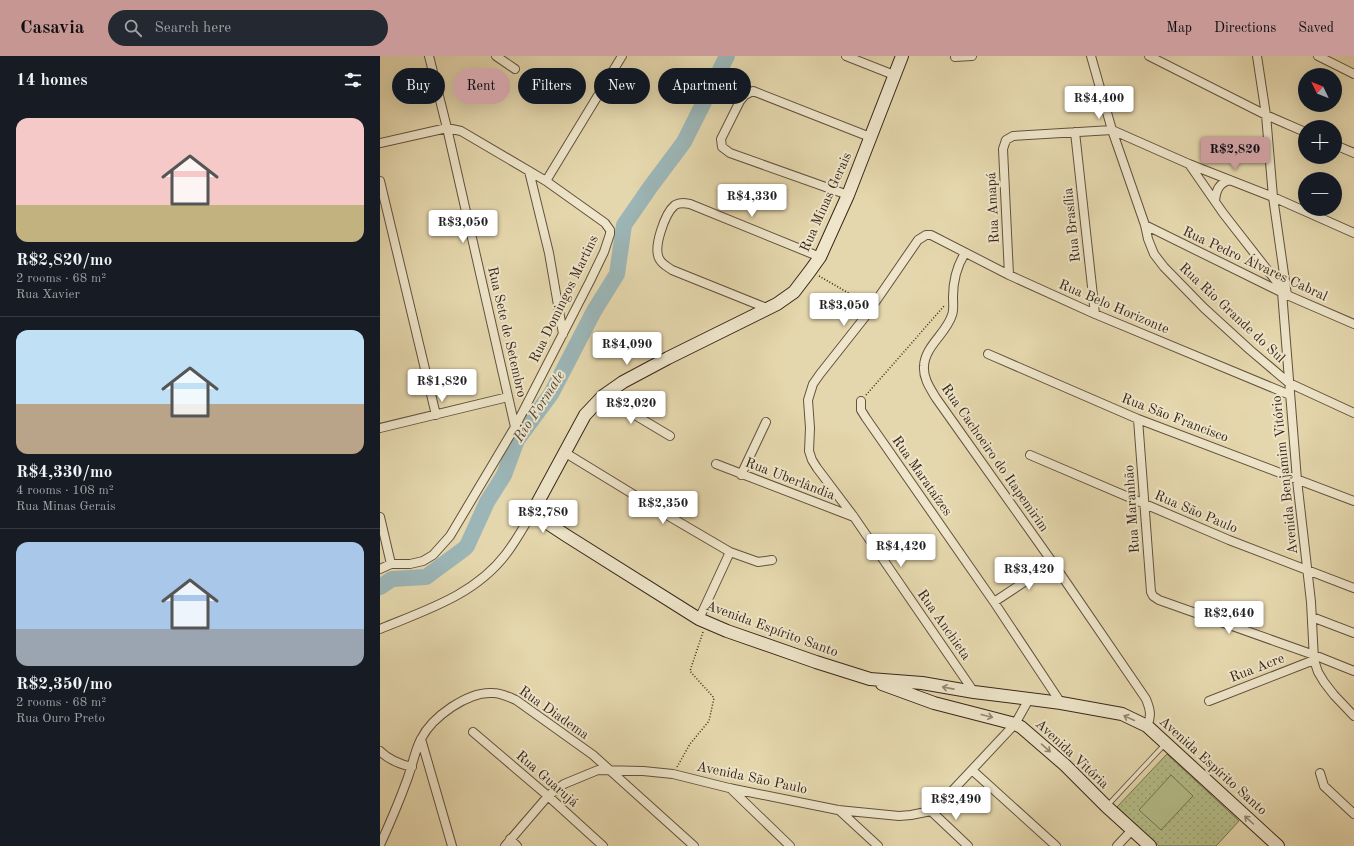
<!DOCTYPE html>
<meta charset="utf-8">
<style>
:root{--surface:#171b24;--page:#242831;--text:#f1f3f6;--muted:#9ea1a6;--line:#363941;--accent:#c59692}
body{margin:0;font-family:"Old Standard TT",serif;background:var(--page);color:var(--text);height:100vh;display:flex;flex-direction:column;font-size:15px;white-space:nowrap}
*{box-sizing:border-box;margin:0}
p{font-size:13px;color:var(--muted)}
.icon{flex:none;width:22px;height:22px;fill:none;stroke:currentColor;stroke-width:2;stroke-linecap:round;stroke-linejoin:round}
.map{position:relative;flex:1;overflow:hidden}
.drawer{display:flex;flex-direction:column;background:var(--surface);width:380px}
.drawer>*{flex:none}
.banner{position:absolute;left:12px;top:12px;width:380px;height:36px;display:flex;gap:8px}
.needle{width:26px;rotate:313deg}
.buttons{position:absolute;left:918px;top:12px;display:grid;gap:8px}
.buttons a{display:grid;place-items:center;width:44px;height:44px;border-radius:50%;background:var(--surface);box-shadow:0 4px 16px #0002;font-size:20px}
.price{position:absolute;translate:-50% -34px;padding:0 9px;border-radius:4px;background:#fff;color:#222;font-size:13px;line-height:26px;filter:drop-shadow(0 1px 2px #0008)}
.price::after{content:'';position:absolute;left:50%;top:24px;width:12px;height:9px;margin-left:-6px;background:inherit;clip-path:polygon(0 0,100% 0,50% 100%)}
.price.selected{background:var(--accent);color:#111}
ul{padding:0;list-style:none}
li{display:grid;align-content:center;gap:8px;height:212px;padding:0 16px}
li+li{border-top:1px solid var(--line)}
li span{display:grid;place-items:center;height:124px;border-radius:12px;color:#555}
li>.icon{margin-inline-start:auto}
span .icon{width:72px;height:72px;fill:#fffc;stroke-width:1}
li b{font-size:17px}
h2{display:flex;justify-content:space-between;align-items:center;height:48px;padding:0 16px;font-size:17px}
.chip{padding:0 14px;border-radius:18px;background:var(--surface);box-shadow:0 4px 16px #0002;font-size:14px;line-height:36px}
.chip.selected{background:var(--accent);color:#111}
header{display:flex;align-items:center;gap:24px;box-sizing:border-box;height:56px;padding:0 20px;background:var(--accent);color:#111}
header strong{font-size:19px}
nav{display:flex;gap:22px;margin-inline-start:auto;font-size:14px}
.search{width:280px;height:36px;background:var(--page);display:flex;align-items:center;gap:10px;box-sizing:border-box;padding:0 14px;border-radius:22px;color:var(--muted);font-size:15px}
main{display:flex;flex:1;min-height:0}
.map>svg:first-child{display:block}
.park{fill:url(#park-dots);stroke:#767251}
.garden{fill:#b5be89;stroke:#767251}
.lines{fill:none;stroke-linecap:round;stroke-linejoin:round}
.river{stroke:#9cb6b7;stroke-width:16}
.lane-casing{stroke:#62523e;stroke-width:5.5}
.street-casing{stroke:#62523e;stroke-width:10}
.secondary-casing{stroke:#372619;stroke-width:14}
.path{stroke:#372619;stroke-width:1.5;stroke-dasharray:1 2;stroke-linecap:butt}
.lane{stroke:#eee5ca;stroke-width:4}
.street{stroke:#eee5ca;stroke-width:8}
.secondary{stroke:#eee5ca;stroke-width:12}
.oneway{stroke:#928672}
.labels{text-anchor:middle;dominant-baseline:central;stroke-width:4;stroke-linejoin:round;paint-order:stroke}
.street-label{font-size:14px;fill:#372619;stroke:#eee5ca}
.water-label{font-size:15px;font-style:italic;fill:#504a40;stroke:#eee5ca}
</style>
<header>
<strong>Casavia</strong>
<div class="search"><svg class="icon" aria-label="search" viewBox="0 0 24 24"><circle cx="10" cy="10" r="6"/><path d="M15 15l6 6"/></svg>Search here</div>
<nav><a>Map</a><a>Directions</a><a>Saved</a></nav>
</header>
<main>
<section class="drawer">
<h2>14 homes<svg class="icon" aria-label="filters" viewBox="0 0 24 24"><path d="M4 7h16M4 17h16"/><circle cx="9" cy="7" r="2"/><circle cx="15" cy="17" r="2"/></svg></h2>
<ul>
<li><span style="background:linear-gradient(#f6c9c9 70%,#c2b280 0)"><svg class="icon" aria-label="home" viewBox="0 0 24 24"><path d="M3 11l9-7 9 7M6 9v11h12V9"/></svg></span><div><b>R$2,820/mo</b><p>2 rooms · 68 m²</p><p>Rua Xavier</p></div></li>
<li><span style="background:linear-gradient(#bfe0f5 60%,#b9a48a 0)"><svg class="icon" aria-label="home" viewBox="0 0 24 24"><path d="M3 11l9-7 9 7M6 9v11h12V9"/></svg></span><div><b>R$4,330/mo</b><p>4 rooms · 108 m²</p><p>Rua Minas Gerais</p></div></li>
<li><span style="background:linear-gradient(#a9c7e8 70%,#9aa5b1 0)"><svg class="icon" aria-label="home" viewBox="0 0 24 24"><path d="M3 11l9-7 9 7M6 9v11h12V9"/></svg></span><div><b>R$2,350/mo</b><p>2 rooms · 68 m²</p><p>Rua Ouro Preto</p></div></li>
</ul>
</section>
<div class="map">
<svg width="974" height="790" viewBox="0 0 974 790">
<defs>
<pattern id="park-dots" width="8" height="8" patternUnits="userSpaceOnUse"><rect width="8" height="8" fill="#b5be89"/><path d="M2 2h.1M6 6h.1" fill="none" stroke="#9ca376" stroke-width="1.8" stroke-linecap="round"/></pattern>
</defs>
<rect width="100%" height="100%" fill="#e5d7ad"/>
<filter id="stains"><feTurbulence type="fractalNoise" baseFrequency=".005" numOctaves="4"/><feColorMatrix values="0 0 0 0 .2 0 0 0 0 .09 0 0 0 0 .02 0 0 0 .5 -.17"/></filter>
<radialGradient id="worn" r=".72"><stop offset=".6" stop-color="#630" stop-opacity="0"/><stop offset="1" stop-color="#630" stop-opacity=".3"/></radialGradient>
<path class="park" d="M 787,698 L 859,765 L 836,790 L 779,790 L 737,751 Z"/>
<path class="garden" d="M 791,719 L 813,740 L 781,774 L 759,754 Z"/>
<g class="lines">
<path class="river" d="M 0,531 L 12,523 L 46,521 L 84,493 L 87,490 L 107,446 L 124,419 L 137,384 L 171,338 L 214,255 L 237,218 L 244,169 L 271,130 L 304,86 L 347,0"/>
<defs>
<path id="lane" d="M 728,749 L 785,688"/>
<path id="street" d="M 49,0 L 67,72 L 135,371
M 116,0 L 135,13
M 466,0 L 514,19
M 711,0 L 732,74 L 765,169 L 768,183 L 774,198 L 784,211 L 824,252 L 870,294 L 909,327 L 974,357
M 769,0 L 886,59 L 925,76
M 877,0 L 886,59 L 893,141 L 907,239
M 938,0 L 974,18
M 575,1 L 592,0
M 695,76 L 715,258
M 0,87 L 67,72 L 81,75 L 166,125 L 225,167 L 230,174 L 230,178 L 224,196 L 210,225 L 135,371 L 70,480 L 53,499 L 43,505 L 30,508 L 11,508 L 0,513
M 955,89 L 974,97
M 809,108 L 843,157 L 896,225 L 902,236 L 917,424 L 931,546 L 934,604 L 938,616 L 944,626 L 954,639 L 974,660
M 149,115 L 169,197 L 183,278
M 0,125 L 56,359
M 166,125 L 242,0
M 468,139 L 350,97 L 342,91 L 341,83 L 360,45 L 365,39 L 373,35 L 490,81
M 835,145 C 836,134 839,127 850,124
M 765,169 L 907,239 L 974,268
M 585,197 C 577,210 573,225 573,241 C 573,247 574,254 572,259 C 566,278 545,290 544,310 C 543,322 550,332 556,342 L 673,507 L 766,643 C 770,653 772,660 767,670
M 629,219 L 623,93 L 626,84 L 633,80 L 732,74 L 809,108 L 893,141 L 974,177
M 389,253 L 292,214 C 288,211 283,209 280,204 C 272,193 285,157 295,149 C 300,146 305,147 310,148 L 440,201
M 608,298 L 758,363 L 974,445
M 223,340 L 290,380
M 481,345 L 481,354 L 486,362 L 614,546 L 681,647
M 758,363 L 771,536 L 773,540 L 779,544 L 934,599 L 974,615
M 0,372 L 128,341
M 184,396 L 292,462 L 350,496 L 378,506 L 392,504
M 650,399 L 849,484 L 974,532
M 336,408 L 474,461
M 361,419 L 386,366
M 0,461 L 11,508
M 614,546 L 673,507
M 932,561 L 974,577
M 319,563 L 350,496
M 0,573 C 46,554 95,539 126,498 C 136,485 144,470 152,457
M 594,636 L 474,461 L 437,412 L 432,404 L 429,395 L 430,372 L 428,344 L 433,328 L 440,318 L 485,261 L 538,184 L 546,179 L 551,179 L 629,219 L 715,258 L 910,339
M 829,645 L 934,604
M 93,676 L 168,740 L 223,790
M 41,683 L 72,790
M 0,695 C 9,704 19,708 32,711
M 592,714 L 676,790
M 940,717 L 944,730 L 974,758
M 350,732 L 410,790
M 459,754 L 498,790
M 551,755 L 588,790
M 130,783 L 137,790
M 0,789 C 10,767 19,746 27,724 C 32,711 35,694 41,683 C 52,661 88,635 113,637 C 121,637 129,641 136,644 L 213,699 L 314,790
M 125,790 L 168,740 L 184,728 L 218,714 L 263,715 L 293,718 L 349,732 L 458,754 L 519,760 L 531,759 L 551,755 L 573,734 L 635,668 L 649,643
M 737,790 L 752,774"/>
<path id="secondary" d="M 522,0 L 468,139 L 440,201 L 430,215 L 414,236 L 397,248 L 288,302 L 243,326 L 223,340 L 205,359 L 152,457 L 187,480 L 319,563 L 347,575 L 436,606 L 490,623 L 542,627 L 594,636 L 681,647 L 742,658 L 767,670 L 898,790
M 502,628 L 554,647 L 616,663 L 635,668 L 641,671 L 685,709 L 726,750 L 770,790"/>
</defs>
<use href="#lane" class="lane-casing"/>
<use href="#street" class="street-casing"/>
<use href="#secondary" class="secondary-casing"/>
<path class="path" d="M 439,220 L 484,246
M 486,339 L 565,249
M 297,711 L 310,688 L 329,665 L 334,642 L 310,615 L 323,576"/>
<use href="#lane" class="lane"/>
<use href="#street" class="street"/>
<use href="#secondary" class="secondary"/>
</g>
<defs><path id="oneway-shaft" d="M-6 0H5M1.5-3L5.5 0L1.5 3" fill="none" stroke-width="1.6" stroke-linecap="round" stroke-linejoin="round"/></defs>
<g class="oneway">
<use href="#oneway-shaft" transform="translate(568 632) rotate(-169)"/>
<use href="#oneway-shaft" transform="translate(607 660) rotate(14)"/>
<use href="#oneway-shaft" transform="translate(749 662) rotate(-155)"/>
<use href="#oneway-shaft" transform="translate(666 692) rotate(41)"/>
<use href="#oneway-shaft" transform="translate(869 764) rotate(-138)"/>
</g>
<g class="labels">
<g class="street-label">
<text transform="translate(446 146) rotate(-66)">Rua Minas Gerais</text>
<text transform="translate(613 152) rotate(-93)">Rua Amapá</text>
<text transform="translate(692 169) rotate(-96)">Rua Brasília</text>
<text transform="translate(875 208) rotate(25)">Rua Pedro Álvares Cabral</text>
<text transform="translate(184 243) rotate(-64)">Rua Domingos Martins</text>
<text transform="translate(734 251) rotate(23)">Rua Belo Horizonte</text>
<text transform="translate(852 257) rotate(43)">Rua Rio Grande do Sul</text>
<text transform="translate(127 276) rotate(77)">Rua Sete de Setembro</text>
<text transform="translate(795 362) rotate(21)">Rua São Francisco</text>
<text transform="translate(615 402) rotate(55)">Rua Cachoeiro do Itapemirim</text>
<text transform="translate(905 419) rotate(-96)">Avenida Benjamim Vitório</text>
<text transform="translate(542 420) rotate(55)">Rua Marataízes</text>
<text transform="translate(410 423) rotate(21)">Rua Uberlândia</text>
<text transform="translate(752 453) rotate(-94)">Rua Maranhão</text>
<text transform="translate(816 456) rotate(23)">Rua São Paulo</text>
<text transform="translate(564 569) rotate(55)">Rua Anchieta</text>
<text transform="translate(392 573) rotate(20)">Avenida Espírito Santo</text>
<text transform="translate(877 612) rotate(-21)">Rua Acre</text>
<text transform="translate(174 657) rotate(35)">Rua Diadema</text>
<text transform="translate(692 698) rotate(43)">Avenida Vitória</text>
<text transform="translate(833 710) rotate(42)">Avenida Espírito Santo</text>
<text transform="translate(372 722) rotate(12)">Avenida São Paulo</text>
<text transform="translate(167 723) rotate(41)">Rua Guarujá</text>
</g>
<g class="water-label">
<text transform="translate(160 351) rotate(-57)">Rio Formate</text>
</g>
</g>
<rect width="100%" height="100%" filter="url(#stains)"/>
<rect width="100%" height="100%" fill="url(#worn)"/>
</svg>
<div class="buttons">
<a><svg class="needle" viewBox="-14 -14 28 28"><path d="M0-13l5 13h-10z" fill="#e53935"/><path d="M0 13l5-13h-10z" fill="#9ea1a6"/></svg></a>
<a>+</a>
<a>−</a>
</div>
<b class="price" style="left:719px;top:64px">R$4,400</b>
<b class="price selected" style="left:855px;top:115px">R$2,820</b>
<b class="price" style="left:372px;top:162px">R$4,330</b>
<b class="price" style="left:83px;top:188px">R$3,050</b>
<b class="price" style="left:464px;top:271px">R$3,050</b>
<b class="price" style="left:247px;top:310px">R$4,090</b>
<b class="price" style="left:62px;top:347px">R$1,820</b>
<b class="price" style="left:251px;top:369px">R$2,020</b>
<b class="price" style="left:283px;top:469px">R$2,350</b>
<b class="price" style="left:163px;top:478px">R$2,780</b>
<b class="price" style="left:521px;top:512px">R$4,420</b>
<b class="price" style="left:649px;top:535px">R$3,420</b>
<b class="price" style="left:849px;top:579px">R$2,640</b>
<b class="price" style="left:576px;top:765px">R$2,490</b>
<div class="banner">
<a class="chip">Buy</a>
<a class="chip selected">Rent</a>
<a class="chip">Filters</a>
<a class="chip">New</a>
<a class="chip">Apartment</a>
</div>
</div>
</main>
